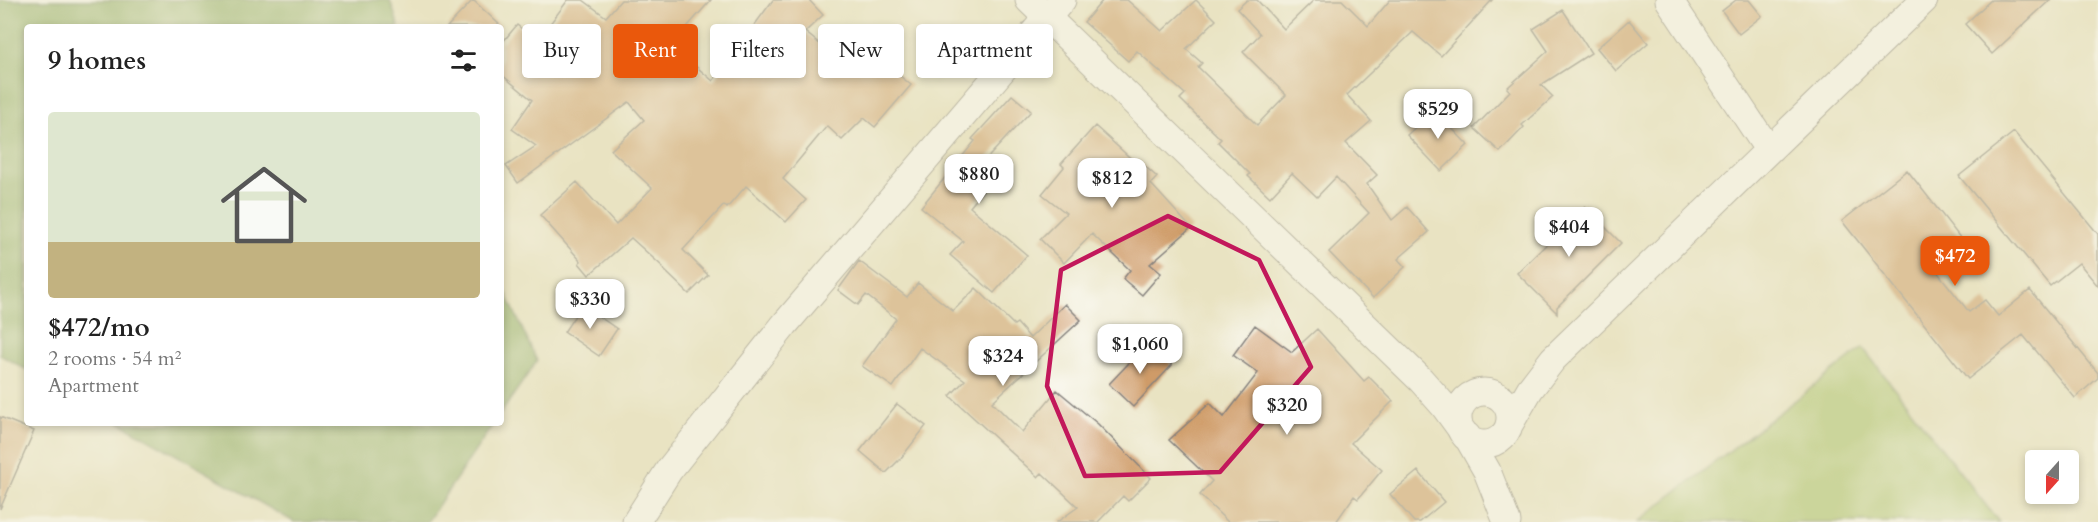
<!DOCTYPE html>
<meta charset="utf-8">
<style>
:root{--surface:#fff;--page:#f2f2f2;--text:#222;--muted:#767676;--line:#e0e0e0;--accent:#ea580c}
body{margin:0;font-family:Cardo,serif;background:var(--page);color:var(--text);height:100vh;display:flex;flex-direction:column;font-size:22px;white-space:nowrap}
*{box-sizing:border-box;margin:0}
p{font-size:20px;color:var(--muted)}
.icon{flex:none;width:33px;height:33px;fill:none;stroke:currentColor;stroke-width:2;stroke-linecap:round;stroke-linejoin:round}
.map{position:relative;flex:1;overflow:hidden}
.details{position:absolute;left:24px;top:24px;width:480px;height:402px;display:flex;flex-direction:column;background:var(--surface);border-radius:6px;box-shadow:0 3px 9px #0003}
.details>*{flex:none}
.banner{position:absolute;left:522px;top:24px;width:570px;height:54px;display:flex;gap:12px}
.needle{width:39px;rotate:201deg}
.controls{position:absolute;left:2025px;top:450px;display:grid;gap:12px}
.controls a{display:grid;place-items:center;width:54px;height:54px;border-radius:6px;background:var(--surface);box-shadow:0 3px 9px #0003;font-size:30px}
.price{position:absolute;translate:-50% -51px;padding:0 14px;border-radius:12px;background:#fff;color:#222;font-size:20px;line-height:39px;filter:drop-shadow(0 2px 3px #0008)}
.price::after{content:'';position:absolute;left:50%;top:36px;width:18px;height:14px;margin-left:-9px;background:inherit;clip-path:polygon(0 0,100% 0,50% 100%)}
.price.current{background:var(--accent);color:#fff}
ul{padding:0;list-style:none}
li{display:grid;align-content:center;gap:12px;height:318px;padding:0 24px}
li+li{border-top:2px solid var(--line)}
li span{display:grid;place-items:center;height:186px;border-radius:6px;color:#555}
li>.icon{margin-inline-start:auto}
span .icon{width:108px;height:108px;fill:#fffc;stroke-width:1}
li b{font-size:26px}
h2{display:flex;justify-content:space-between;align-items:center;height:72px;padding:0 24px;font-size:26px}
.pill{padding:0 21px;border-radius:6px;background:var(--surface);box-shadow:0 3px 9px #0003;font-size:21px;line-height:54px}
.pill.current{background:var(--accent);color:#fff}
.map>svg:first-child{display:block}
.green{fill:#a7c36a;stroke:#647252;stroke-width:1.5}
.forest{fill:#85a95e;stroke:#54664c;stroke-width:1.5}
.building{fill:#cf9b67}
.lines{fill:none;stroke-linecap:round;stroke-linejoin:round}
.street-casing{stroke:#86827e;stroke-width:29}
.street{stroke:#fff;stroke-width:27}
.marked{fill:none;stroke:#c2185b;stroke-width:4.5;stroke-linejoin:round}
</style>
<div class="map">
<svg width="2098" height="522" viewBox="0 0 2098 522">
<rect width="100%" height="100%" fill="#fff"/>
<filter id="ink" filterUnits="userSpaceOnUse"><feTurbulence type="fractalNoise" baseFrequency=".0167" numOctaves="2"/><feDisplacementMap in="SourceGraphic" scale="12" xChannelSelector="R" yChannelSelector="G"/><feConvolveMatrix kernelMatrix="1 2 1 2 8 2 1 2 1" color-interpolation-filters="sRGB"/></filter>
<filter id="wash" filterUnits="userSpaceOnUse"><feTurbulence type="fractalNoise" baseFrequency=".008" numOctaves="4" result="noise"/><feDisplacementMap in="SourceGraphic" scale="24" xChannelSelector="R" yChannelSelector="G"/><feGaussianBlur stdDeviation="1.35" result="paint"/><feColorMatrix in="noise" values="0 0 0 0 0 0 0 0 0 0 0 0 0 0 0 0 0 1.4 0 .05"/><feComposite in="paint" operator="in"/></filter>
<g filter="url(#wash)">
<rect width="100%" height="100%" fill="#e9e3c2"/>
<path class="green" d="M 1863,348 L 1999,522 L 1637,522 Z"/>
<path class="forest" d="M 0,0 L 390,0 L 399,27 L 27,27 L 27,370 L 0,355 Z
M 501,282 L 537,361 L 501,413 Z
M 120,423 L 494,423 L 427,522 L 294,522 Z"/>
<g id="blocks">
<path class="building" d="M 473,0 L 502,27 L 447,27 Z
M 568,0 L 583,0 L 606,17 L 621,0 L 711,0 L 671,45 L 713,81 L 773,0 L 809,0 L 823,15 L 805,32 L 842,62 L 859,42 L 911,85 L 875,127 L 864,118 L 842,140 L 827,126 L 783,179 L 806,200 L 786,222 L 746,186 L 727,208 L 724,205 L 683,250 L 708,275 L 689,294 L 662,268 L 663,267 L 631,238 L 589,275 L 579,263 L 581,261 L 540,215 L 577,182 L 616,225 L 652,188 L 611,150 L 644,120 L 629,102 L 518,183 L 506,166 L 536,146 L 512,129 L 532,100 L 501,74 L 501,44 L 517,25 L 537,41 Z
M 1103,0 L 1127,0 L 1162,31 L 1196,0 L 1216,20 L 1186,49 L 1202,63 L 1198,67 L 1257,125 L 1286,95 L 1243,52 L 1260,34 L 1237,9 L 1247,0 L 1257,0 L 1284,29 L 1314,0 L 1342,0 L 1368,26 L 1390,0 L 1492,0 L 1441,56 L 1413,32 L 1347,95 L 1371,121 L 1346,143 L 1377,175 L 1367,184 L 1392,220 L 1407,207 L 1429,232 L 1398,259 L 1405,267 L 1373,298 L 1329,252 L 1369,213 L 1336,177 L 1317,197 L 1292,173 L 1270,197 L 1248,176 L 1250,174 L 1218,142 L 1221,139 L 1180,99 L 1185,94 L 1137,51 L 1128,61 L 1084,22 Z
M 1736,0 L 1749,0 L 1762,16 L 1739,34 L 1722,11 Z
M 1991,0 L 2050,0 L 1992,54 L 1965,24 Z
M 1563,10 L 1591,53 L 1541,85 L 1553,97 L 1522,125 L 1524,127 L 1500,152 L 1474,128 L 1510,91 L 1507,88 L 1548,51 L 1533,29 Z
M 1629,20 L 1648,43 L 1616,71 L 1597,48 Z
M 1012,95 L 1031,111 L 968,179 L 983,191 L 970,207 L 1027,255 L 994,293 L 950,255 L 963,241 L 921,207 L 975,141 L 972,139 Z
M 1434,110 L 1468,145 L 1441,171 L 1407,135 Z
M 1095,126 L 1137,164 L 1139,161 L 1157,177 L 1151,184 L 1191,228 L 1150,264 L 1161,273 L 1142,295 L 1123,279 L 1130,270 L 1092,234 L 1064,263 L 1040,239 L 1066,213 L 1042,194 L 1064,167 L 1061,164 Z
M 2014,132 L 2098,234 L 2098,286 L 2079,263 L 2050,286 L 1959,176 Z
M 1907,170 L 1969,249 L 1938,273 L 1969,312 L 1985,300 L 1998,316 L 2030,290 L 2098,373 L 2098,378 L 2075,398 L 2023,335 L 1968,379 L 1842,221 Z
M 1585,207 L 1621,243 L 1557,307 L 1557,313 L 1517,273 Z
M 859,261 L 907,297 L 918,283 L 953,311 L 976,288 L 1014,325 L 1017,323 L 1030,338 L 1065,304 L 1081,320 L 992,402 L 1022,432 L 1057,390 L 1098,424 L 1151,478 L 1128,501 L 1123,496 L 1098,522 L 1057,522 L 1078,507 L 1042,473 L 1038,477 L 950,396 L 965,380 L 920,348 L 893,387 L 862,366 L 896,319 L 866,295 L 858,305 L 838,290 Z
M 582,305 L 617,329 L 599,356 L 564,332 Z
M 1255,325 L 1292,352 L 1317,329 L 1364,381 L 1369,377 L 1393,401 L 1351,443 L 1382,470 L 1358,499 L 1354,496 L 1336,522 L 1228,522 L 1200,495 L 1212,481 L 1169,440 L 1210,403 L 1224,417 L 1258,373 L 1233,355 Z
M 1148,343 L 1172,365 L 1133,407 L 1109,384 Z
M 897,404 L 926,426 L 901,458 L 886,473 L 860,451 Z
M 0,417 L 34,431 L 0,509 Z
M 1418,471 L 1444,502 L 1420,522 L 1414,522 L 1390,494 Z"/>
</g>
</g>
<g filter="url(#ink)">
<use href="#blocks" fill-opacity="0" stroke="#86827e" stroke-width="1.5"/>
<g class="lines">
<defs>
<path id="street" d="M 1029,0 L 1421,380 L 1444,406 L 1463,432
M 1669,0 L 1768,149
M1458 418a26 26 0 1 1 52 0a26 26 0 1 1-52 0Z
M 1509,425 L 1530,389 L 1553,359 L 1924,0
M 1467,436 L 1487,471 L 1507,522
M 636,522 L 669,470 L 785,324 L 1062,0"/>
</defs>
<use href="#street" class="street-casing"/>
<use href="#street" class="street"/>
</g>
</g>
<path d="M0 0H2098V522H0ZM 1168,216 L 1259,260 L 1311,367 L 1220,472 L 1085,476 L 1047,386 L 1061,270 Z" fill="#e9e3c2" fill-opacity=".55" fill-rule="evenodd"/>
<path class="marked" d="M 1168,216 L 1259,260 L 1311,367 L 1220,472 L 1085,476 L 1047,386 L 1061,270 Z"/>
</svg>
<div class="controls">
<a><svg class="needle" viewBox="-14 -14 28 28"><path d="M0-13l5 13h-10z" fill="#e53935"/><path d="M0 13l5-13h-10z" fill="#767676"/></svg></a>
</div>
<b class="price" style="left:1438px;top:140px">$529</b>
<b class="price" style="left:979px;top:205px">$880</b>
<b class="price" style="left:1112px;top:209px">$812</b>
<b class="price" style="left:1569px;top:258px">$404</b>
<b class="price current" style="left:1955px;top:287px">$472</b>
<b class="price" style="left:590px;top:330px">$330</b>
<b class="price" style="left:1140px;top:375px">$1,060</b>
<b class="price" style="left:1003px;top:387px">$324</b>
<b class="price" style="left:1287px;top:436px">$320</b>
<div class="banner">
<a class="pill">Buy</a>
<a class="pill current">Rent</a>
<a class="pill">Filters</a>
<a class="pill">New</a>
<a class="pill">Apartment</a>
</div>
<section class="details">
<h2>9 homes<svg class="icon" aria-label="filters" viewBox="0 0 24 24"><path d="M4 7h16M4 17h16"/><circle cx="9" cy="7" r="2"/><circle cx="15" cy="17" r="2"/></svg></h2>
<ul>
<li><span style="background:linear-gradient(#dfe7d0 70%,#c2b280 0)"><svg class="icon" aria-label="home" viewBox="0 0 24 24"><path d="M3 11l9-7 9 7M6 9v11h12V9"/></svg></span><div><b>$472/mo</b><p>2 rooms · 54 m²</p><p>Apartment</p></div></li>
</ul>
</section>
</div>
